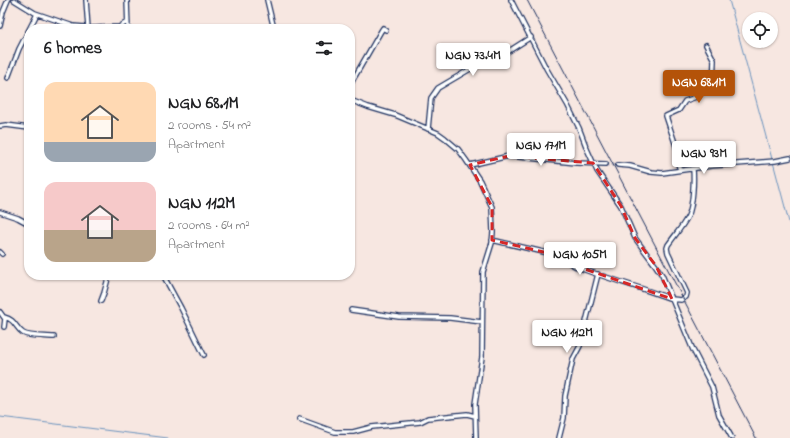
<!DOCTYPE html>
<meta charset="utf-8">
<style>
:root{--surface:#fff;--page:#f6f6f6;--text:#202124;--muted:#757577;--accent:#b45309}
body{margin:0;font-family:"Indie Flower",sans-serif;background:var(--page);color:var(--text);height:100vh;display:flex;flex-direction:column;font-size:15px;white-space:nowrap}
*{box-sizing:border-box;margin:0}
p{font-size:13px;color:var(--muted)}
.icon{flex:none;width:22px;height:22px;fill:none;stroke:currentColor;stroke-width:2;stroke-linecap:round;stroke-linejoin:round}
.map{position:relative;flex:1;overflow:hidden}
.drawer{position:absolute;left:24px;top:24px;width:331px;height:256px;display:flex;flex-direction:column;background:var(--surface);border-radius:16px;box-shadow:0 1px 3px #0004}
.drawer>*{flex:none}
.tools{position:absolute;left:742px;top:12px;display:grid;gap:8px}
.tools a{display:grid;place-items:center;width:36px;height:36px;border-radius:50%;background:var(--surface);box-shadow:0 1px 3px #0004;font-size:20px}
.price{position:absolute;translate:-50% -34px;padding:0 9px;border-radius:4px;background:#fff;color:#222;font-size:13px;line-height:26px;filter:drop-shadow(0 1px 2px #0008)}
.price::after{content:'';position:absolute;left:50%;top:24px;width:12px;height:9px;margin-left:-6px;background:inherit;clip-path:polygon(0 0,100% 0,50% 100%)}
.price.selected{background:var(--accent);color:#fff}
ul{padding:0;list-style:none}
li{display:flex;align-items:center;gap:12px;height:100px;padding:0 20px}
li span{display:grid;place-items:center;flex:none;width:112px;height:80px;border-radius:12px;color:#555}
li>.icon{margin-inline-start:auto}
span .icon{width:48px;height:48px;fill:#fffc;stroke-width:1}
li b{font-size:17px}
h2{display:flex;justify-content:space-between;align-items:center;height:48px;padding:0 20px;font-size:17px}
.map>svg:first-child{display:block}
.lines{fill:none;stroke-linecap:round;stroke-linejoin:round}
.stream{stroke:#6b93be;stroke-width:1}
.minor-tunnel{stroke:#cbc2c7;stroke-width:3.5;stroke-dasharray:3.5 2;stroke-linecap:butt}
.minor-casing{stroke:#1b2f5e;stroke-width:6}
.minor{stroke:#fff;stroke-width:3.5}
.rail{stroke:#1b2f5e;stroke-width:1}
.marked{fill:none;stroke:#d62828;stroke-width:3;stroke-dasharray:8 5;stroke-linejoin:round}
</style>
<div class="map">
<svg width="790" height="438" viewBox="0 0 790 438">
<rect width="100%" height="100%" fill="#f7e7e1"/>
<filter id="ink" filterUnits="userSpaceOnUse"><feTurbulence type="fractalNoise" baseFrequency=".025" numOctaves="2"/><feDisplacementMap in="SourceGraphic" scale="8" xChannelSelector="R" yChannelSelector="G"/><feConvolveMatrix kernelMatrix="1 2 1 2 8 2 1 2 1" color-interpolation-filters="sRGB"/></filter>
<g filter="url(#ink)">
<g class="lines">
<path class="stream" d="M 729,0 L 772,159
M 773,162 L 790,226
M 0,417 L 168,438"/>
<path class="minor-tunnel" d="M 606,164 L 618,165"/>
<defs>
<path id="minor" d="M 14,0 L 35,13 L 73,26 L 96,28 L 119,27 L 127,22
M 86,0 L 88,28
M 127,0 L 128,29
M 267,0 L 274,29
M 511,0 L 546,68 L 567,104 L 579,128 L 587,149 L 597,171 L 621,206 L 635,238 L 656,266 L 662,275 L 693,350 L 712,387 L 719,415 L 732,438
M 0,26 L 3,12 L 8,0
M 8,78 L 19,49 L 37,14
M 350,85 L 381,31 L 383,28 L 386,30
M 350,100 L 368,107 L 395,115 L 438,133 L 445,138 L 458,149 L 466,160 L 480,181 L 492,207 L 493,232 L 492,243 L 483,272 L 482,357 L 475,404 L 476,438
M 0,126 L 6,125 L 29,128
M 428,129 L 431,98 L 438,88 L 489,58 L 501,56 L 531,37
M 470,165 L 509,156 L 576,163 L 606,164
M 618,165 L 630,166 L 651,172 L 662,173 L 711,166 L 775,161 L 790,158
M 680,170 L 677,161 L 678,152 L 666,116 L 679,110 L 685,101 L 696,97 L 701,90 L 713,86 L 714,60 L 706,45
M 0,212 L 18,218 L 29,224
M 492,240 L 552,254 C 562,257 570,264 579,268 C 610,279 642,288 672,299 L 681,300 L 686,297 L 687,293 L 668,253 L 667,248 L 668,245 C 675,235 683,226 688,216 C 693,206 694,180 693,169
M 0,252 L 2,254
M 163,275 L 181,308 L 204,355
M 101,301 L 104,293 L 109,275
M 351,310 L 399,317 L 450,318 L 482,322
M 0,312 L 5,319 L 4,327
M 4,317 C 16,320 14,326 23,333 C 28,337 47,336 54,337
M 299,419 L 335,432 L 353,432 L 372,427 L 420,422 L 428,418 L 467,414 L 475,416
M 559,438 L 564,418 L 565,396 L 573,359 L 580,346 L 598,274"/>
</defs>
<use href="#minor" class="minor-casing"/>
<use href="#minor" class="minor"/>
<path class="rail" d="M 527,0 L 756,438"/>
</g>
</g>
<path class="marked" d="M 509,156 L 593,163 L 621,206 L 635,238 L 656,266 L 672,299 L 579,267 L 552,254 L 492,240 L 492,207 L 470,165 Z"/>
</svg>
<div class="tools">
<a><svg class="icon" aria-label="locate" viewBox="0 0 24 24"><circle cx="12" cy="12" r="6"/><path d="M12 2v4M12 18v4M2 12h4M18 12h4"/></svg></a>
</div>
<b class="price" style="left:473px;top:77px">NGN 73.4M</b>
<b class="price selected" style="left:699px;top:104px">NGN 68.1M</b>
<b class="price" style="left:541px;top:167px">NGN 171M</b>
<b class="price" style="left:704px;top:175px">NGN 93M</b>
<b class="price" style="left:580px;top:276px">NGN 105M</b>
<b class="price" style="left:567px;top:354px">NGN 112M</b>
<section class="drawer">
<h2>6 homes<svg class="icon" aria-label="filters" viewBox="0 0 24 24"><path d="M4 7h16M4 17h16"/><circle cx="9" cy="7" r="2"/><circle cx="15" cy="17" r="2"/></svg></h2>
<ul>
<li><span style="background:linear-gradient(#ffd9b3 75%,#9aa5b1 0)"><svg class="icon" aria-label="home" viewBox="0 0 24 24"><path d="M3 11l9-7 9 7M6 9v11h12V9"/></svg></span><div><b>NGN 68.1M</b><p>2 rooms · 54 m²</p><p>Apartment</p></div></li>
<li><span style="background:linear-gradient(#f6c9c9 60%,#b9a48a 0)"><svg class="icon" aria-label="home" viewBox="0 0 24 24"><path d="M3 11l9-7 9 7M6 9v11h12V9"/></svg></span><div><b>NGN 112M</b><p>2 rooms · 64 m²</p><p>Apartment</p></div></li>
</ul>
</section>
</div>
